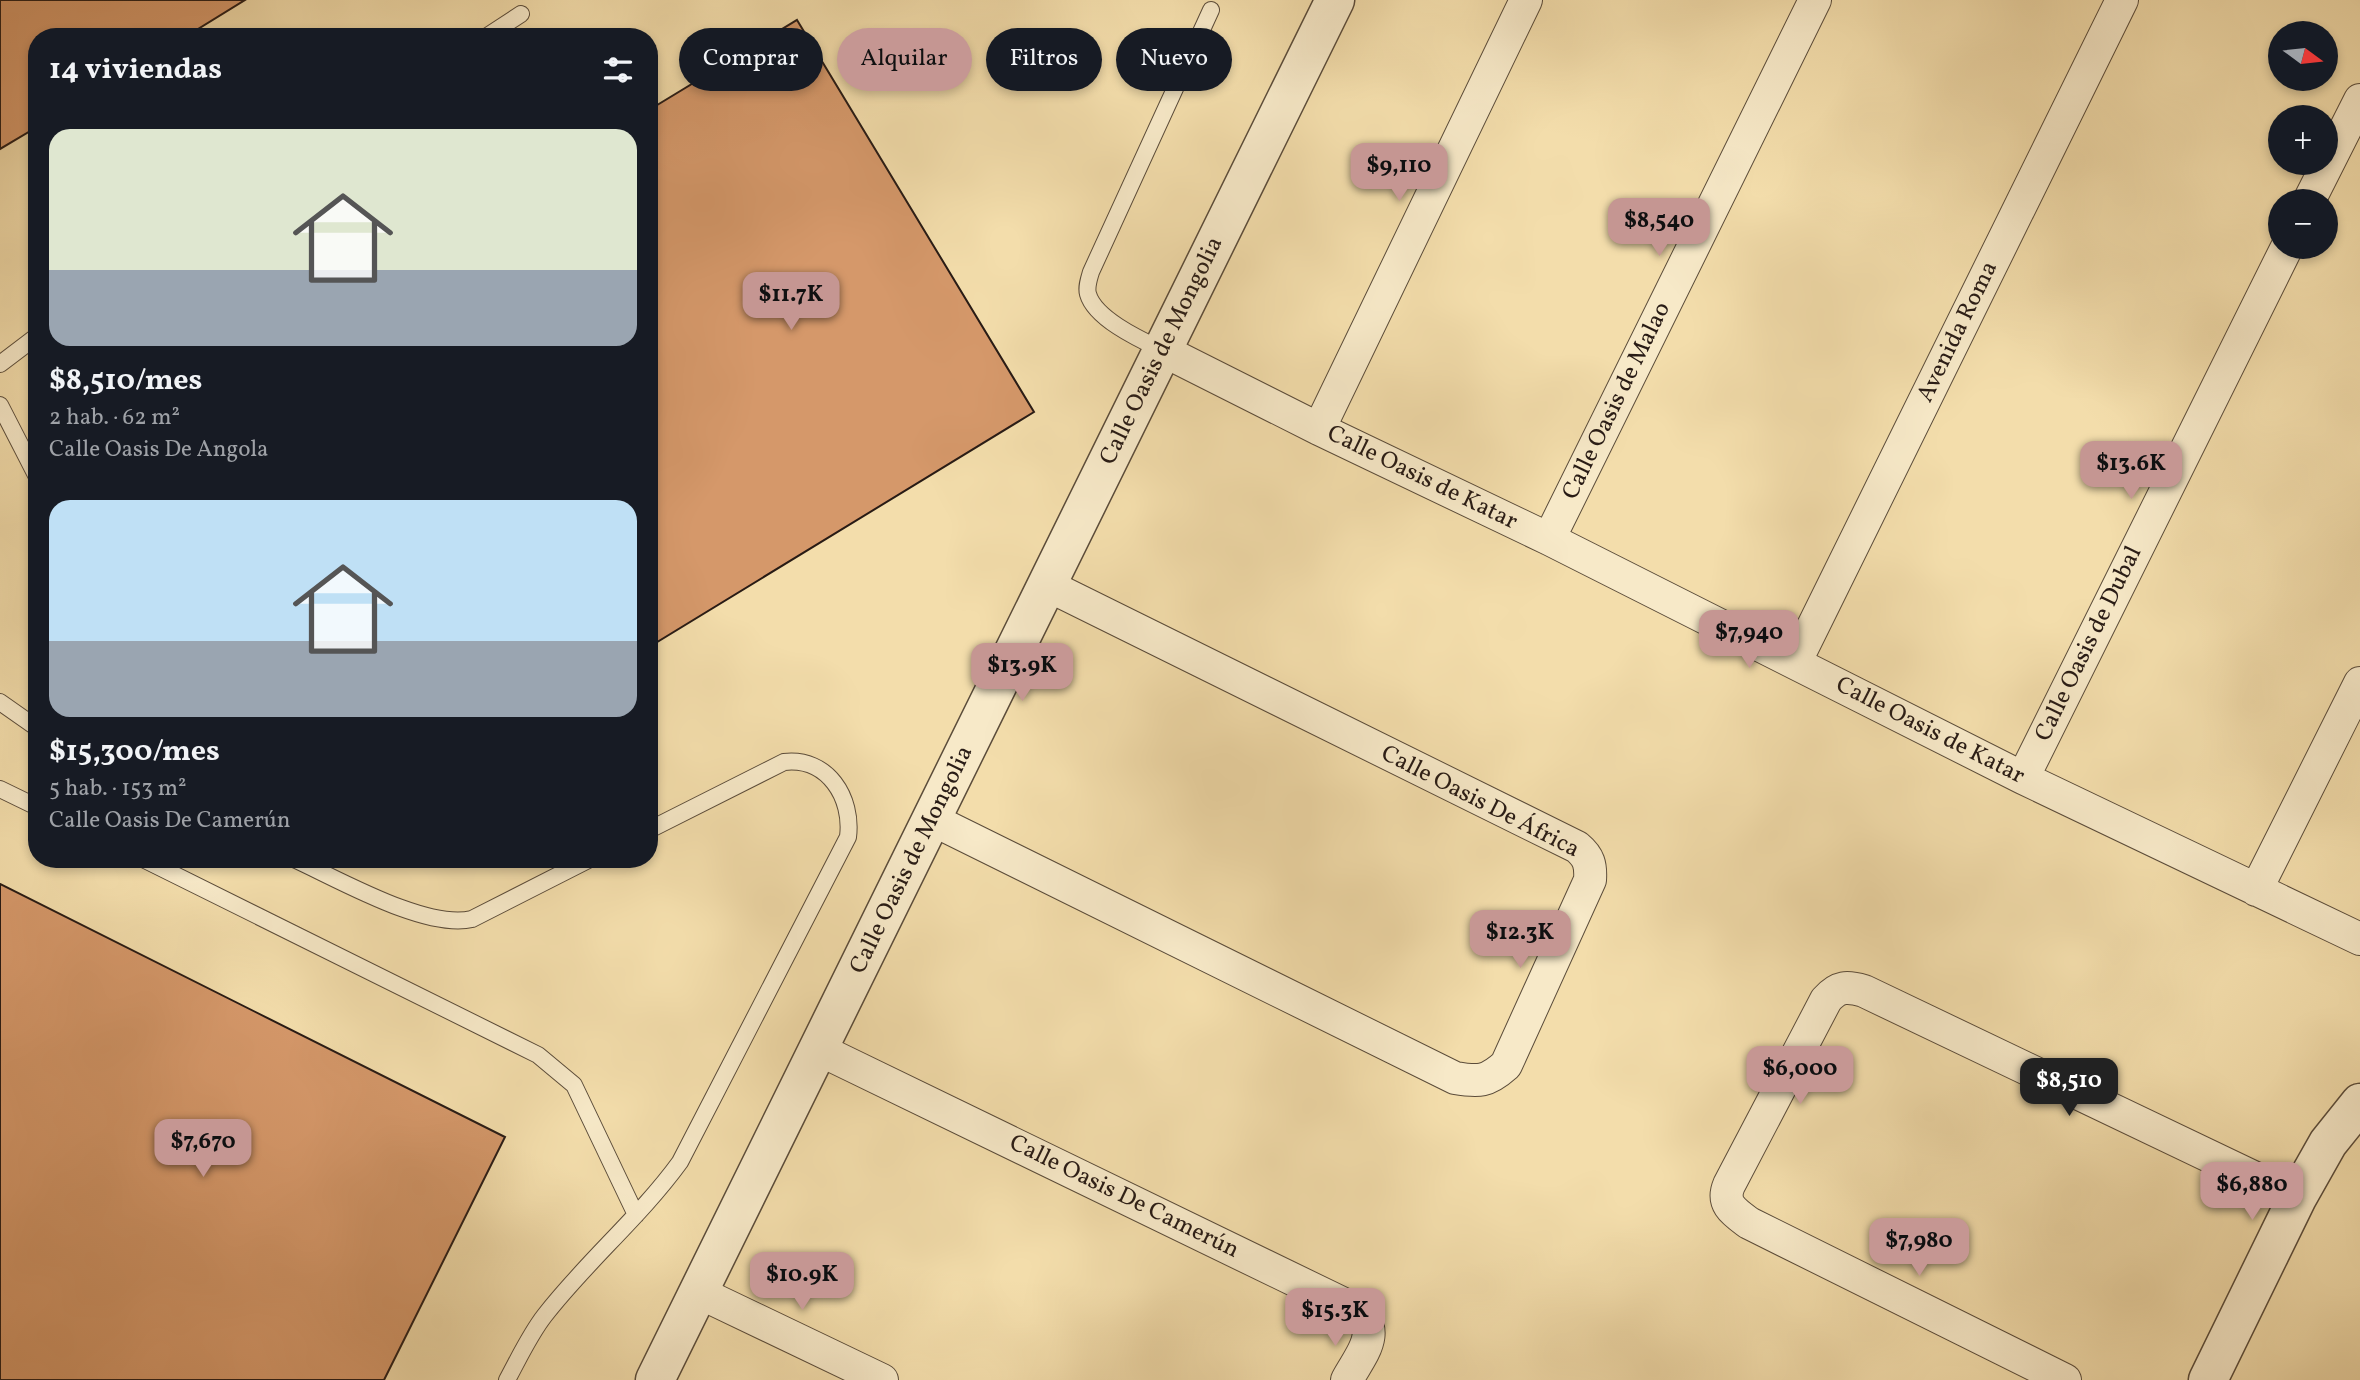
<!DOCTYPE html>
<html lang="es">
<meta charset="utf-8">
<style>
:root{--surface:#171b24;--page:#20242c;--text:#f1f3f6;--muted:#9ea1a6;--accent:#c59692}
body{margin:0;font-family:Vollkorn,serif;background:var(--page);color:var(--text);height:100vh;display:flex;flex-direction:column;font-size:26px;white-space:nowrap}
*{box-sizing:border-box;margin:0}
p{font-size:23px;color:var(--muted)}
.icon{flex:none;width:38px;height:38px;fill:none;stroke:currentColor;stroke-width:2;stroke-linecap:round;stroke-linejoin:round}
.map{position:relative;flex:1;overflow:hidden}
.side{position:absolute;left:28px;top:28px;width:630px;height:840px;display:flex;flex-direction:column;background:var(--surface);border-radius:28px;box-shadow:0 4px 10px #0003}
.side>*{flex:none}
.banner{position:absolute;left:679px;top:28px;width:665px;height:63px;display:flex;gap:14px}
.needle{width:46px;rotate:105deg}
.tools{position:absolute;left:2268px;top:21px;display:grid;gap:14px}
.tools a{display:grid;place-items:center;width:70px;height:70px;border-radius:50%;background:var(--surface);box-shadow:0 4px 10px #0003;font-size:35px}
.price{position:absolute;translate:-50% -60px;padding:0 16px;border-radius:14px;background:var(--accent);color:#111;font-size:23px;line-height:46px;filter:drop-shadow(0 2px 4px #0008)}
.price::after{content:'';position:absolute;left:50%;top:42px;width:21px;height:16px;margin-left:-10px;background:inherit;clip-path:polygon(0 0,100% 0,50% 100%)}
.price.on{background:#222;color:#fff}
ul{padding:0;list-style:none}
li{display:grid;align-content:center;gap:14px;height:371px;padding:0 21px}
li span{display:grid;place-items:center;height:217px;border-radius:21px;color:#555}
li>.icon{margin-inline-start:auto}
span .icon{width:126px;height:126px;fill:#fffc;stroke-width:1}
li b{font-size:30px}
h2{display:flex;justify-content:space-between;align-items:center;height:84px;padding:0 21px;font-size:30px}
.chip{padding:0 24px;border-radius:32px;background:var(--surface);box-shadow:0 4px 10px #0003;font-size:24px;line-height:63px}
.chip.on{background:var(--accent);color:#111}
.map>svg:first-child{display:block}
.building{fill:#d5986a;stroke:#281b15;stroke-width:2}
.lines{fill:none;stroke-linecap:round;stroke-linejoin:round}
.service-casing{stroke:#5b4c3a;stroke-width:18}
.minor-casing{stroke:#5b4c3a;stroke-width:34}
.tertiary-casing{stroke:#5b4c3a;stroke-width:41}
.service{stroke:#f7e9c8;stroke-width:16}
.minor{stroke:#f7e9c8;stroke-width:32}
.tertiary{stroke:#f7e9c8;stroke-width:38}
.labels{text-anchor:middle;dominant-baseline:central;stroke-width:5;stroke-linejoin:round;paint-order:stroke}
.street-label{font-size:24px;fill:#281b15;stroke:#f7e9c8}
</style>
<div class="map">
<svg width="2360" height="1380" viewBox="0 0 2360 1380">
<rect width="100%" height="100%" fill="#f3ddab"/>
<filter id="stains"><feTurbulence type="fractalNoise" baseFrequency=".00286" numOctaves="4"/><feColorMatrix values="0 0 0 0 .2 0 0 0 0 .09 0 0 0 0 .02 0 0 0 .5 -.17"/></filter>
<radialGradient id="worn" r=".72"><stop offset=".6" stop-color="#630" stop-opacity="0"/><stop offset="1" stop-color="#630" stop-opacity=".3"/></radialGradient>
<path class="building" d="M 0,0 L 245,0 L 185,37 L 37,37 L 37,127 L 0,149 Z
M 797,20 L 1034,412 L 649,647 L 649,110 Z
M 0,884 L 505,1137 L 384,1380 L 0,1380 Z"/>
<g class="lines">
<defs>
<path id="service" d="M 486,37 L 521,14
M 1162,350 C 1141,340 1095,319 1088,294 C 1086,287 1089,279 1091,272 L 1211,10
M 0,364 L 37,336
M 0,405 L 37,477
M 0,702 L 37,728
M 0,789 L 37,807
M 143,859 L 538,1055 L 574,1085 L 636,1215
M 294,859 C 338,879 426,930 472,919 L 590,859
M 507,1380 C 519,1358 530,1334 545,1315 C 587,1261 640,1217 680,1162 L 848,837 C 853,798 828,757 784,762 L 649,830"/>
<path id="minor" d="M 2309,201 L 2360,100
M 1162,350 L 1319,429 L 1549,539 L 2023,778 L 2360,939
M 1319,429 L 1526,0
M 1549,539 L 1815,0
M 1795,663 L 2122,0
M 2023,778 L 2287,247
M 931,819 L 1455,1078 C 1479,1082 1487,1082 1506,1065 L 1590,880 C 1591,865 1589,857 1577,847 L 1047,585
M 2256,890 L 2360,683
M 818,1049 L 1352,1308 C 1385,1330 1361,1354 1347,1380
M 698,1292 L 882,1380
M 2065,1380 L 1749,1223 C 1734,1212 1721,1204 1729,1185 L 1826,1000 C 1838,986 1847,986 1864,991 L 2297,1198"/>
<path id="tertiary" d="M 655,1380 L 1335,0
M 2208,1380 L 2297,1198 L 2328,1143 L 2360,1103"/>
</defs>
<use href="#service" class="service-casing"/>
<use href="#minor" class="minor-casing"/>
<use href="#tertiary" class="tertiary-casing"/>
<use href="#service" class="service"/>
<use href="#minor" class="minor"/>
<use href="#tertiary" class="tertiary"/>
</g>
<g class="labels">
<g class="street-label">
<text transform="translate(1958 332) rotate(-64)">Avenida Roma</text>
<text transform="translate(1162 351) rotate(-64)">Calle Oasis de Mongolia</text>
<text transform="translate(1617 401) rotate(-64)">Calle Oasis de Malao</text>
<text transform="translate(1422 478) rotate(26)">Calle Oasis de Katar</text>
<text transform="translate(2089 644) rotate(-64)">Calle Oasis de Dubal</text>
<text transform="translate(1930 731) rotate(27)">Calle Oasis de Katar</text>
<text transform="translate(1480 802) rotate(27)">Calle Oasis De África</text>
<text transform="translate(912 860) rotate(-64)">Calle Oasis de Mongolia</text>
<text transform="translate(1124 1197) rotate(26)">Calle Oasis De Camerún</text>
</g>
</g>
<rect width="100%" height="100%" filter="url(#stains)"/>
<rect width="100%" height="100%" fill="url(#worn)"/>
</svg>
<div class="tools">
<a><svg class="needle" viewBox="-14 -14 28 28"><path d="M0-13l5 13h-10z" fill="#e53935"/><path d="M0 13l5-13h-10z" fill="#9ea1a6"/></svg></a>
<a>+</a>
<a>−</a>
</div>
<b class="price" style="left:1399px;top:203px">$9,110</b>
<b class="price" style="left:1659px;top:258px">$8,540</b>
<b class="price" style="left:791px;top:332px">$11.7K</b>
<b class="price" style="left:2131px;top:501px">$13.6K</b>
<b class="price" style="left:1749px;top:670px">$7,940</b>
<b class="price" style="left:1022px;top:703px">$13.9K</b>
<b class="price" style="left:1520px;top:970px">$12.3K</b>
<b class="price" style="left:1800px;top:1106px">$6,000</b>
<b class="price on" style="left:2069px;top:1118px">$8,510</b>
<b class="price" style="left:203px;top:1179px">$7,670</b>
<b class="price" style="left:2252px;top:1222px">$6,880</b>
<b class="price" style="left:1919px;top:1278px">$7,980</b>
<b class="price" style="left:802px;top:1312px">$10.9K</b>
<b class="price" style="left:1335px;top:1348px">$15.3K</b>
<div class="banner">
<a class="chip">Comprar</a>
<a class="chip on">Alquilar</a>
<a class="chip">Filtros</a>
<a class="chip">Nuevo</a>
</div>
<section class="side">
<h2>14 viviendas<svg class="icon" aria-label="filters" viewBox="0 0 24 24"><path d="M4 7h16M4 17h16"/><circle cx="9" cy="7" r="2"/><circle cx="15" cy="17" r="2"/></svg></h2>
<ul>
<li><span style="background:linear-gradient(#dfe7d0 65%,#9aa5b1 0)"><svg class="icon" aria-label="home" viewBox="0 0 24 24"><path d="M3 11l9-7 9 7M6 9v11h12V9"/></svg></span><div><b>$8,510/mes</b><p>2 hab. · 62 m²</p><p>Calle Oasis De Angola</p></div></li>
<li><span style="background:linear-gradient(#bfe0f5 65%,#9aa5b1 0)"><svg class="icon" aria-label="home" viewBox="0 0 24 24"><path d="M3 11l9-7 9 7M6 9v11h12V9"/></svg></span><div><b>$15,300/mes</b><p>5 hab. · 153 m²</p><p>Calle Oasis De Camerún</p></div></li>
</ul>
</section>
</div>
